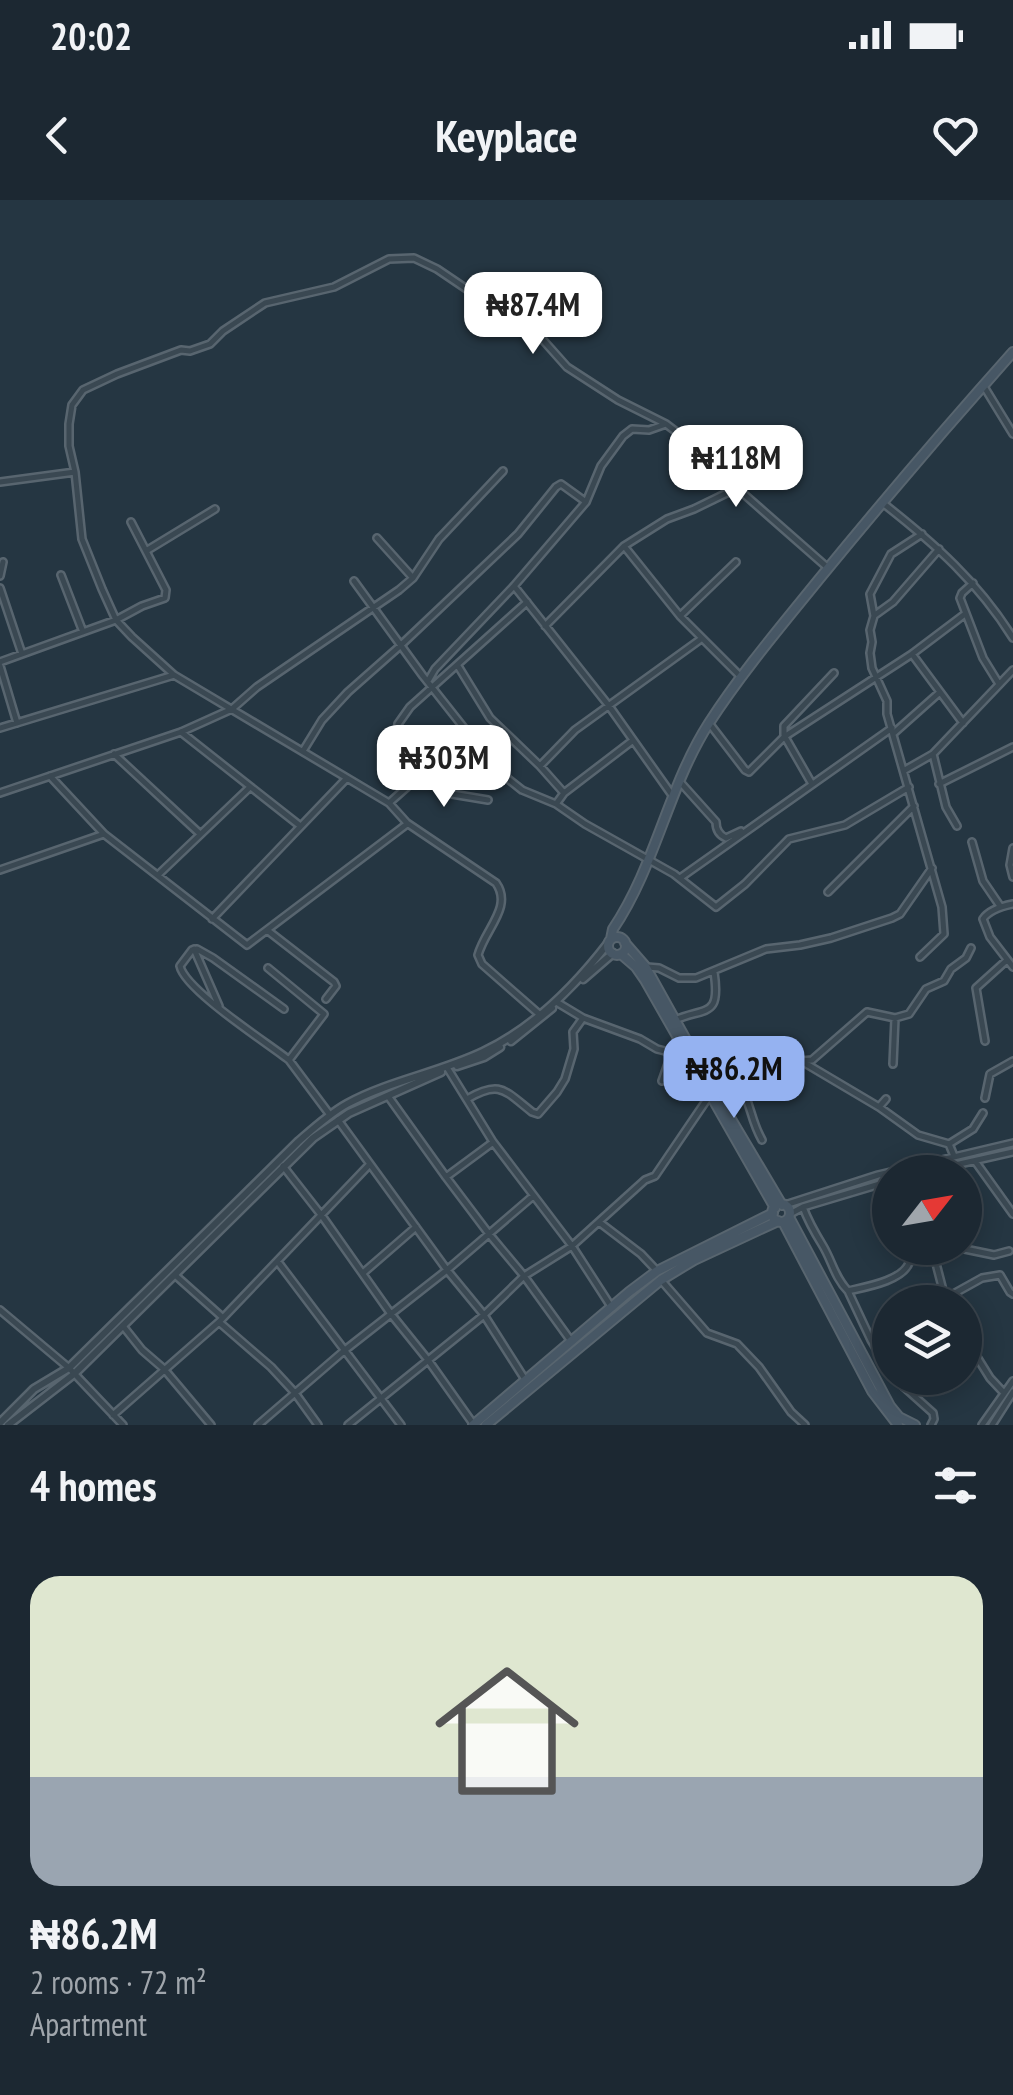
<!DOCTYPE html>
<meta charset="utf-8">
<style>
:root{--surface:#1c2832;--page:#25303a;--text:#f1f3f6;--muted:#a0a6ac;--line:#3a444d;--accent:#95b2f1}
body{margin:0;font-family:"PT Sans Narrow",sans-serif;background:var(--page);color:var(--text);height:100vh;display:flex;flex-direction:column;font-size:38px;white-space:nowrap}
*{box-sizing:border-box;margin:0}
p{font-size:32px;color:var(--muted)}
.icon{flex:none;width:55px;height:55px;fill:none;stroke:currentColor;stroke-width:2;stroke-linecap:round;stroke-linejoin:round}
.map{position:relative;height:1225px;overflow:hidden}
.drawer{display:flex;flex-direction:column;background:var(--surface);flex:1}
.drawer>*{flex:none}
.needle{width:65px;rotate:59deg}
.buttons{position:absolute;left:872px;top:955px;display:grid;gap:20px}
.buttons a{display:grid;place-items:center;width:110px;height:110px;border-radius:50%;background:var(--surface);box-shadow:0 5px 25px #0003,0 0 0 2px var(--line);font-size:50px}
.price{position:absolute;translate:-50% -85px;padding:0 22px;border-radius:20px;background:#fff;color:#222;font-size:32px;line-height:65px;filter:drop-shadow(0 2px 5px #0008)}
.price::after{content:'';position:absolute;left:50%;top:60px;width:30px;height:22px;margin-left:-15px;background:inherit;clip-path:polygon(0 0,100% 0,50% 100%)}
.price.selected{background:var(--accent);color:#111}
ul{padding:0;list-style:none}
li{display:grid;align-content:center;gap:20px;height:530px;padding:0 30px}
li span{display:grid;place-items:center;height:310px;border-radius:30px;color:#555}
li>.icon{margin-inline-start:auto}
span .icon{width:180px;height:180px;fill:#fffc;stroke-width:1}
li b{font-size:42px}
h2{display:flex;justify-content:space-between;align-items:center;height:120px;padding:0 30px;font-size:42px}
.status{display:flex;justify-content:space-between;align-items:center;height:70px;padding:0 50px;background:var(--surface);direction:ltr}
.status svg{height:28px;fill:currentColor}
header{display:flex;justify-content:space-between;align-items:center;height:130px;padding:0 30px;background:var(--surface);font-size:45px;font-weight:800}
.map>svg:first-child{display:block}
.lines{fill:none;stroke-linecap:round;stroke-linejoin:round}
.minor-casing{stroke:#58656f;stroke-width:10}
.tertiary-casing{stroke:#58656f;stroke-width:11}
.secondary-casing{stroke:#58656f;stroke-width:12}
.minor{stroke:#3a4852;stroke-width:5}
.tertiary{stroke:#3a4852;stroke-width:6}
.secondary{stroke:#475765;stroke-width:8}
</style>
<div class="status"><b>20:02</b><svg viewBox="0 0 49 12"><path d="M0 12V9h3v3zM5 12V6h3v6zM10 12V3h3v9zM15 12V0h3v12zM26 1h20v11H26zM47 4h2v5h-2z"/></svg></div>
<header><svg class="icon" aria-label="back" viewBox="0 0 24 24"><path d="M15 5l-7 7 7 7"/></svg>Keyplace<svg class="icon" aria-label="heart" viewBox="0 0 24 24"><path d="M12 20l-8-8c-3-5 5-10 8-4 3-6 11-1 8 4z"/></svg></header>
<div class="map">
<svg width="1013" height="1225" viewBox="0 0 1013 1225">
<rect width="100%" height="100%" fill="#253642"/>
<g class="lines">
<defs>
<path id="minor" d="M 983,185 L 1013,234
M 0,282 L 75,272
M 884,304 C 935,344 978,382 1013,438
M 377,338 L 413,378
M 624,346 L 680,416 L 741,477
M 146,351 L 215,309
M 61,375 L 83,432
M 0,376 L 3,362
M 354,381 L 423,476 L 498,571 L 522,590 L 556,604 L 585,624 L 674,674 L 716,707 L 745,684 L 789,639 L 845,625 L 909,587
M 973,383 L 962,393 L 960,398 L 983,458 L 999,484
M 514,386 L 609,506 L 672,595
M 0,388 L 22,454
M 875,415 L 893,402 L 939,349
M 680,416 L 736,362
M 545,426 L 624,346 L 667,319 L 694,309 L 737,288
M 912,454 L 963,523
M 0,462 L 116,420 L 142,406 L 165,398 L 166,390 L 131,322
M 0,466 L 17,523
M 458,466 L 490,518 L 540,566 L 564,593
M 428,481 L 435,469 L 514,386 L 586,302 L 601,266 L 623,236 L 632,229 L 649,230 L 666,224
M 709,523 L 745,570 L 749,572 L 784,537 L 912,454 L 965,414
M 398,524 L 410,507 L 527,402
M 0,528 L 174,475
M 181,532 L 299,625
M 894,533 L 940,492
M 784,535 L 784,526 L 834,473
M 785,537 L 812,584
M 303,551 L 322,520 L 348,492 L 400,446 L 518,334 L 556,287 L 561,284 L 586,302
M 114,554 L 199,633
M 933,554 L 946,607 L 957,626
M 540,566 L 575,530 L 701,439
M 905,570 L 933,554 L 1013,470
M 425,571 L 446,593 L 488,600
M 50,576 L 104,634 L 247,745 L 407,624
M 681,583 L 716,622 C 716,630 719,635 726,638 L 741,631
M 939,584 L 1013,547
M 0,593 L 181,532 L 232,509 L 257,487 L 399,390 L 413,378 L 439,339 L 503,271
M 389,603 L 425,571 L 469,536
M 556,604 L 564,593 L 632,541
M 972,642 L 983,681 L 1000,706
M 1013,648 L 1010,665 L 1013,677
M 0,670 L 104,634
M 158,675 L 249,588
M 680,678 L 892,528
M 828,692 L 914,606
M 1013,704 C 1003,706 989,710 983,719 L 990,737 L 1013,767
M 212,719 L 347,578
M 267,730 L 334,782 L 336,786 L 326,799
M 194,749 L 219,806
M 920,757 L 944,734 L 942,707 L 887,514 L 887,501 L 872,468 L 870,453 L 872,442 L 870,430 L 874,416 L 870,394 L 891,354 L 922,334
M 647,767 L 659,768 L 679,778 L 696,778 L 766,749 L 800,745 L 831,738 L 892,718 L 900,714 L 932,668
M 268,768 L 324,814 L 289,860 L 330,915
M 558,803 L 583,818 L 640,839 L 657,849 L 669,852 L 685,850
M 284,809 L 213,758 L 197,749 L 192,750 L 180,766 C 185,790 266,842 289,860
M 539,814 L 482,764 L 478,755 C 485,729 513,707 496,683 L 407,623 L 389,603 L 174,475 L 132,437 L 116,420 L 102,389 L 82,339 L 75,272 L 69,246 L 69,224 L 72,205 L 83,190 L 117,174 L 181,150 L 190,151 L 210,144 L 223,131 L 265,103 L 334,87 L 389,59 L 414,58 L 437,69 L 471,92 L 515,116 L 535,131 L 567,167 L 618,200 L 666,224 L 703,252 L 737,288 L 828,368
M 675,820 C 706,807 721,818 714,772
M 985,841 L 976,788 L 1007,760
M 803,862 L 879,907 L 918,935 L 949,944 L 954,956
M 893,864 L 895,818
M 448,869 L 493,942 L 572,1046 L 612,1108
M 662,881 L 669,861 L 675,852
M 739,884 C 751,902 750,919 762,940
M 388,896 L 446,977 L 489,1034 L 524,1076 L 571,1141
M 985,898 L 990,874 L 1013,861
M 467,899 C 500,880 504,890 532,912 L 538,914 L 557,892 L 565,879 L 574,849 L 573,832 L 583,818
M 719,899 L 754,869 L 770,864 L 812,860 L 867,812 L 895,818 L 909,814 L 926,789 L 944,781 L 951,769 L 966,758 L 971,748
M 879,907 L 886,899
M 338,920 L 447,1070 L 484,1115 L 526,1181
M 949,944 L 973,929 L 983,913
M 975,961 L 1013,1014
M 283,966 L 322,1016 L 391,1114 L 428,1160 L 474,1225
M 924,972 L 1013,952
M 446,977 L 492,943
M 785,1005 L 878,975 L 1013,943
M 803,1007 C 808,1021 815,1033 823,1046 C 832,1061 835,1078 848,1091 L 871,1140 L 890,1172
M 790,1014 L 803,1007 L 890,981
M 599,1022 L 641,1054 L 657,1071
M 932,1048 L 946,1102
M 960,1048 L 994,1055 L 1009,1051
M 278,1062 L 401,1225
M 363,1073 L 416,1027
M 175,1075 L 221,1116
M 661,1080 L 707,1133 L 737,1144 L 759,1167 L 791,1212 L 805,1225
M 848,1091 C 865,1087 902,1081 909,1063 C 911,1058 910,1053 913,1048
M 946,1098 L 982,1078 L 1000,1075 L 1010,1092 L 1013,1094
M 0,1110 L 69,1168 L 123,1225
M 219,1122 L 271,1167 L 295,1193 L 318,1225
M 123,1126 L 142,1150 L 164,1169 L 211,1225
M 965,1147 L 972,1149 L 990,1178 L 1004,1193
M 894,1178 L 933,1213 L 934,1219 L 931,1225
M 113,1215 L 219,1122 L 369,965
M 258,1225 L 345,1150 L 447,1070 L 533,996
M 348,1225 L 484,1115 L 524,1076 L 572,1046 L 645,980 L 655,976 L 710,895
M 982,1225 L 1013,1181
M 992,1225 L 1013,1192"/>
<path id="tertiary" d="M 583,779 L 613,753
M 511,841 L 552,808
M 457,866 L 484,857 L 500,847
M 0,1223 L 34,1189 L 69,1168 L 298,942 C 314,928 329,914 347,904 C 389,881 439,873 483,852 C 532,829 576,785 609,742
M 8,1225 L 74,1174 L 313,938 L 349,913 L 441,872"/>
<path id="secondary" d="M608 746a9 9 0 1 1 18 0a9 9 0 1 1-18 0Z
M 611,739 L 613,729 C 656,665 668,587 709,523 C 742,472 782,425 820,378 C 883,301 947,226 1013,152
M 625,743 L 645,766 L 719,899 L 782,1005
M 621,754 L 636,767 L 645,780 L 775,1008
M772 1013a9 9 0 1 1 18 0a9 9 0 1 1-18 0Z
M 789,1017 L 890,1206 L 899,1217 L 915,1225
M 783,1022 L 872,1191 L 898,1225
M 473,1225 L 629,1092 L 657,1071 L 773,1013
M 486,1225 L 661,1080 L 694,1060 L 778,1021"/>
</defs>
<use href="#minor" class="minor-casing"/>
<use href="#tertiary" class="tertiary-casing"/>
<use href="#secondary" class="secondary-casing"/>
<use href="#minor" class="minor"/>
<use href="#tertiary" class="tertiary"/>
<use href="#secondary" class="secondary"/>
</g>
</svg>
<div class="buttons">
<a><svg class="needle" viewBox="-14 -14 28 28"><path d="M0-13l5 13h-10z" fill="#e53935"/><path d="M0 13l5-13h-10z" fill="#a0a6ac"/></svg></a>
<a><svg class="icon" aria-label="layers" viewBox="0 0 24 24"><path d="M12 4l9 5-9 5-9-5zM3 14l9 5 9-5"/></svg></a>
</div>
<b class="price" style="left:533px;top:157px">₦87.4M</b>
<b class="price" style="left:736px;top:310px">₦118M</b>
<b class="price" style="left:444px;top:610px">₦303M</b>
<b class="price selected" style="left:734px;top:921px">₦86.2M</b>
</div>
<section class="drawer">
<h2>4 homes<svg class="icon" aria-label="filters" viewBox="0 0 24 24"><path d="M4 7h16M4 17h16"/><circle cx="9" cy="7" r="2"/><circle cx="15" cy="17" r="2"/></svg></h2>
<ul>
<li><span style="background:linear-gradient(#dfe7d0 65%,#9aa5b1 0)"><svg class="icon" aria-label="home" viewBox="0 0 24 24"><path d="M3 11l9-7 9 7M6 9v11h12V9"/></svg></span><div><b>₦86.2M</b><p>2 rooms · 72 m²</p><p>Apartment</p></div></li>
</ul>
</section>
